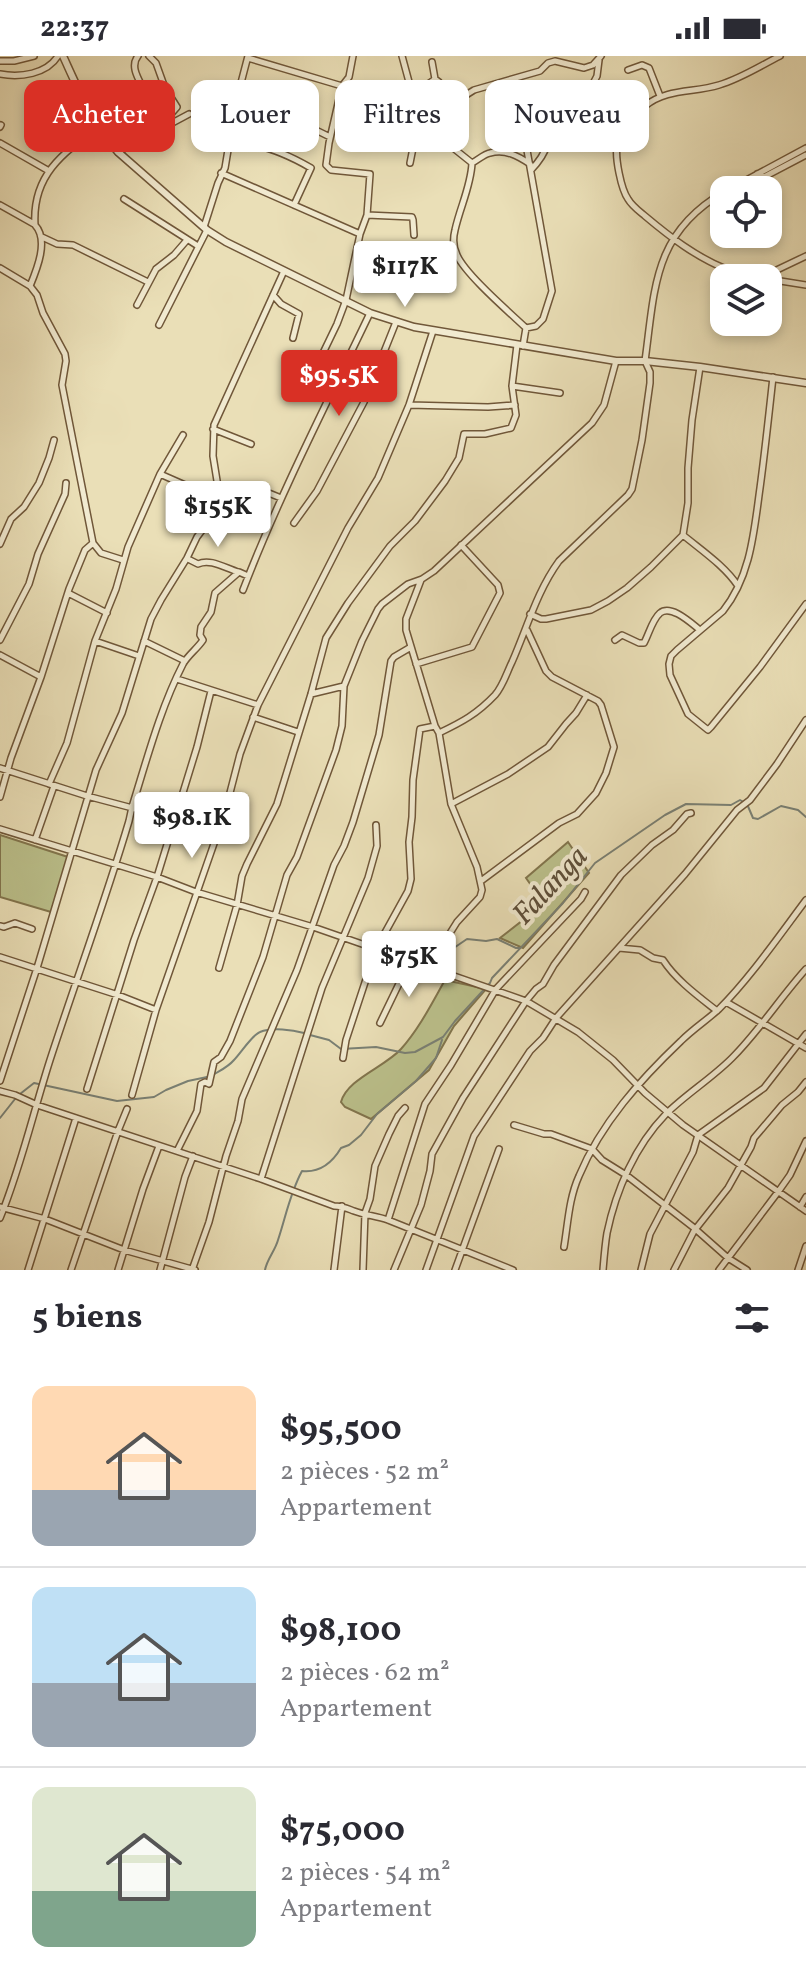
<!DOCTYPE html>
<html lang="fr">
<meta charset="utf-8">
<style>
:root{--surface:#fff;--page:#f7f7f7;--text:#2b2b33;--muted:#7c7c81;--line:#e1e1e2;--accent:#d93025}
body{margin:0;font-family:Vollkorn,serif;background:var(--page);color:var(--text);height:100vh;display:flex;flex-direction:column;font-size:30px;white-space:nowrap}
*{box-sizing:border-box;margin:0}
p{font-size:26px;color:var(--muted)}
.icon{flex:none;width:44px;height:44px;fill:none;stroke:currentColor;stroke-width:2;stroke-linecap:round;stroke-linejoin:round}
.map{position:relative;height:1214px;overflow:hidden}
.details{display:flex;flex-direction:column;background:var(--surface);flex:1}
.details>*{flex:none}
.banner{position:absolute;left:24px;top:24px;width:758px;height:72px;display:flex;gap:16px}
.tools{position:absolute;left:710px;top:120px;display:grid;gap:16px}
.tools a{display:grid;place-items:center;width:72px;height:72px;border-radius:16px;background:var(--surface);box-shadow:0 4px 12px #0003;font-size:40px}
.price{position:absolute;translate:-50% -68px;padding:0 18px;border-radius:8px;background:#fff;color:#222;font-size:26px;line-height:52px;filter:drop-shadow(0 2px 4px #0008)}
.price::after{content:'';position:absolute;left:50%;top:48px;width:24px;height:18px;margin-left:-12px;background:inherit;clip-path:polygon(0 0,100% 0,50% 100%)}
.price.active{background:var(--accent);color:#fff}
ul{padding:0;list-style:none}
li{display:flex;align-items:center;gap:24px;height:200px;padding:0 32px}
li+li{border-top:2px solid var(--line)}
li span{display:grid;place-items:center;flex:none;width:224px;height:160px;border-radius:16px;color:#555}
li>.icon{margin-inline-start:auto}
span .icon{width:96px;height:96px;fill:#fffc;stroke-width:1}
li b{font-size:34px}
h2{display:flex;justify-content:space-between;align-items:center;height:96px;padding:0 32px;font-size:34px}
.pill{padding:0 28px;border-radius:16px;background:var(--surface);box-shadow:0 4px 12px #0003;font-size:28px;line-height:72px}
.pill.active{background:var(--accent);color:#fff}
.status{display:flex;justify-content:space-between;align-items:center;height:56px;padding:0 40px;background:var(--surface);direction:ltr}
.status svg{height:22px;fill:currentColor}
.map>svg:first-child{display:block}
.green{fill:#bbc08b;stroke:#82754d;stroke-width:2}
.lines{fill:none;stroke-linecap:round;stroke-linejoin:round}
.stream{stroke:#7a8074;stroke-width:2}
.minor-casing{stroke:#705739;stroke-width:8}
.tertiary-casing{stroke:#705739;stroke-width:9}
.minor{stroke:#f1ead0;stroke-width:5}
.tertiary{stroke:#f1ead0;stroke-width:6}
.labels{text-anchor:middle;dominant-baseline:central;stroke-width:8;stroke-linejoin:round;paint-order:stroke}
.water-label{font-size:30px;font-style:italic;fill:#5d4e39;stroke:#f1ead0}
</style>
<div class="status"><b>22:37</b><svg viewBox="0 0 49 12"><path d="M0 12V9h3v3zM5 12V6h3v6zM10 12V3h3v9zM15 12V0h3v12zM26 1h20v11H26zM47 4h2v5h-2z"/></svg></div>
<div class="map">
<svg width="806" height="1214" viewBox="0 0 806 1214">
<rect width="100%" height="100%" fill="#eadfb7"/>
<filter id="stains"><feTurbulence type="fractalNoise" baseFrequency=".0025" numOctaves="4"/><feColorMatrix values="0 0 0 0 .2 0 0 0 0 .09 0 0 0 0 .02 0 0 0 .5 -.17"/></filter>
<radialGradient id="worn" r=".72"><stop offset=".6" stop-color="#630" stop-opacity="0"/><stop offset="1" stop-color="#630" stop-opacity=".3"/></radialGradient>
<path class="green" d="M 0,779 L 68,801 L 51,856 L 0,841 Z
M 568,786 L 589,817 L 523,892 L 500,882 L 523,864 L 516,855 L 531,844 L 533,832 L 526,822 Z
M 445,924 L 486,933 L 454,970 L 429,1014 L 371,1063 L 345,1051 L 341,1046 C 347,1023 385,1011 401,993 C 419,973 432,947 445,924 Z"/>
<g class="lines">
<path class="stream" d="M 417,884 L 430,894 L 445,898 L 467,883 L 486,885 L 497,883 L 516,892 L 520,892
M 310,979 L 329,984 L 341,993 L 376,991 L 405,997 L 415,996 L 443,981 L 455,965 L 490,927 L 492,922 L 563,847 L 595,807 L 665,759 L 686,748 L 731,749 L 740,744 L 747,748 L 753,762 L 758,763 L 781,750 L 798,754 L 806,761
M 213,1019 C 221,1014 228,1011 234,1004 C 241,997 252,979 260,976 C 272,971 293,974 304,977
M 20,1038 L 34,1027 L 117,1045 L 154,1041 L 166,1034 L 188,1025 L 207,1021
M 0,1062 L 15,1043
M 265,1214 C 267,1203 275,1195 278,1184 C 286,1160 290,1137 302,1115 C 320,1117 332,1107 341,1092 L 349,1089 L 361,1079 L 377,1058 L 416,1025 L 436,1002 L 442,984"/>
<defs>
<path id="minor" d="M 138,0 C 129,11 140,25 145,36 L 150,38 L 165,32
M 149,0 L 156,7 L 165,32 L 177,51 L 170,59 L 173,66
M 402,0 L 412,37
M 248,2 L 342,30
M 599,4 L 597,20 L 587,39 L 586,67 L 617,88
M 0,5 L 14,5 L 34,0
M 432,6 L 435,23
M 628,14 L 642,9 L 649,12 L 660,40
M 0,18 C 20,22 47,18 58,0
M 236,46 C 270,52 300,66 330,81
M 455,46 L 439,26 L 435,23 C 424,32 409,36 405,51 L 427,71 L 472,107 C 478,104 484,98 490,97 C 506,93 518,100 530,108
M 0,71 L 1,69
M 0,87 L 49,115
M 230,88 C 258,85 287,98 311,112 L 294,149
M 118,96 L 189,58
M 410,107 L 414,87 L 419,79 L 455,46 L 474,34 L 540,15 L 548,7 L 555,5 L 584,12 L 593,9 L 601,0
M 472,107 C 471,130 460,151 455,174 C 453,182 453,191 457,199 C 465,218 509,256 526,272
M 531,114 C 548,96 551,85 543,61
M 221,117 L 360,178
M 757,118 L 764,121 L 806,99
M 728,134 L 806,92
M 124,143 L 198,190
M 0,149 L 34,168
M 367,159 L 412,161 L 413,164 L 414,179
M 204,171 L 218,127 L 225,112 L 236,46 L 248,0
M 42,181 L 57,188 L 73,189 L 148,226
M 0,212 L 30,230 L 37,239 L 43,257 L 65,298 L 66,305 L 62,329 L 93,487 L 101,497 L 123,504
M 760,222 L 806,200
M 762,222 C 750,220 737,218 726,213 C 696,201 670,181 645,160 C 639,155 632,150 628,143 C 621,133 615,102 617,90 C 619,79 636,57 645,50 C 667,32 694,37 719,29 C 740,23 760,10 780,0
M 768,223 L 806,229
M 30,230 C 37,213 49,184 35,169 C 32,120 62,97 98,72
M 273,239 L 281,248 L 299,258 L 293,282
M 137,249 L 156,213 L 174,199 L 187,184
M 159,269 L 207,174
M 523,290 L 526,272 L 536,270 L 543,263 L 552,235 L 525,83
M 773,321 C 769,358 765,395 760,432 C 754,475 751,520 723,555 L 677,594 L 671,600 L 669,608 L 670,619 L 688,658 L 708,674 L 711,671 L 760,611 L 806,548
M 310,324 L 337,268 L 346,244 L 360,178 L 367,159 L 370,118 L 331,114 L 326,109 L 329,87 L 342,30 L 349,21 L 353,0
M 512,330 L 560,337
M 409,349 L 488,351 L 515,349
M 213,373 L 251,388
M 160,418 L 219,444
M 219,437 L 254,431 L 281,442
M 294,467 L 317,435 L 364,346 L 396,266
M 683,479 C 701,494 725,510 738,530
M 0,488 L 11,463 L 24,451 L 39,427 L 49,402 L 54,384
M 188,503 L 198,508 C 210,502 225,512 238,516
M 421,524 L 406,563 L 406,574 L 435,670 L 439,677 L 451,748 L 477,811 L 482,834 L 480,841 L 457,866 L 442,890
M 243,534 C 279,440 326,349 370,257
M 68,537 L 107,557
M 530,558 L 541,563 L 546,563 L 591,554 L 608,545 L 627,532 L 651,511 L 683,479 L 688,447 L 688,412 L 692,364 L 700,311
M 0,584 L 29,528 L 38,498 L 65,438 L 66,427
M 615,584 L 622,579 L 639,587 L 644,587 C 649,578 652,564 660,557 C 671,548 691,567 700,574
M 95,585 L 139,600
M 144,585 L 185,605
M 0,599 L 41,621
M 416,608 L 472,591 L 500,537 L 498,529 L 461,489
M 177,623 L 258,649
M 311,638 L 344,630
M 253,661 L 298,676
M 439,677 C 462,666 477,658 495,639 C 503,630 507,616 512,606 C 527,572 537,535 559,505 L 628,439 L 632,433 L 642,384 L 650,327 L 650,316 L 645,305 C 655,232 653,177 724,136
M 0,712 L 87,740 L 174,763
M 49,728 L 67,687 L 95,585 L 116,533 L 128,491 L 160,418 L 183,379
M 0,741 L 11,702 L 41,621 L 69,533 L 85,494 L 93,487
M 451,748 L 508,718 L 548,691 L 566,668 L 576,657 L 587,639
M 0,773 L 157,821 L 196,836 L 313,871 L 526,945 L 578,976 L 613,1004 L 645,1037 L 683,1069 L 806,1155
M 35,784 L 54,730
M 481,825 L 559,767 L 577,758 L 596,737 L 606,717 L 614,691 L 601,649 L 598,645 L 552,621 L 546,615 L 527,574
M 0,870 L 4,871 L 15,867 L 32,873
M 619,892 L 640,894 L 653,902 L 663,904 C 676,924 698,940 717,955
M 0,901 L 118,939 L 156,954
M 219,912 L 237,849 L 242,820 L 247,808 L 277,748 L 311,638 L 326,582 L 348,547 L 390,490 L 415,465 L 445,425 L 459,402 L 464,378 L 485,378 L 511,372 L 516,359 L 512,330 L 517,289
M 726,946 L 806,992
M 380,967 L 410,905
M 343,1002 L 346,984 L 376,893 L 408,835 L 411,823 L 409,786 L 412,761 L 413,724 L 420,673 L 435,670
M 0,1025 L 37,912 L 96,714 L 122,657 L 151,563 L 161,544 L 187,502 L 197,481 L 218,453 L 219,437 L 213,400 L 214,369 L 284,215
M 87,1033 L 134,884 L 157,821 L 197,691 L 211,635
M 0,1035 L 15,1039 L 37,1049 L 261,1123 L 334,1150 C 342,1150 346,1152 354,1155 C 364,1159 377,1160 388,1164 L 513,1214
M 132,1039 L 156,954 L 225,756 L 240,698 L 258,649 L 348,472 L 378,422 L 409,349 L 433,275
M 514,1069 L 544,1078 L 551,1078 L 592,1093 L 602,1104 L 626,1119 L 693,1171 L 728,1202 L 747,1214
M 177,1095 L 197,1055 L 201,1028 L 205,1026 L 209,1028 L 214,1006 L 221,1001 L 230,985 L 263,901 L 287,819 L 297,801 L 336,694 L 342,670 L 344,630 L 362,585 L 378,553 L 382,548 L 408,528 L 422,523 L 434,515 L 592,367 L 604,349 L 616,305
M 261,1123 L 322,932 L 368,822 L 377,790 L 376,769
M 0,1151 L 45,1163 L 124,1194 L 195,1214
M 800,1151 L 806,1141
M 0,1162 C 21,1111 33,1057 50,1004 C 76,924 105,846 129,765 L 132,751 C 147,703 160,653 183,608 C 188,599 197,593 203,584 L 200,579 L 201,571 L 211,556 L 215,537 L 239,516 L 248,520
M 388,1164 L 425,1048 L 451,1009 L 496,933 L 581,843 L 585,836
M 564,1191 C 568,1167 569,1142 579,1120 C 601,1067 641,1023 681,985 C 693,973 707,964 719,953 C 750,922 779,880 806,844
M 28,1214 L 76,1062
M 71,1214 L 118,1075 L 127,1053
M 118,1214 L 143,1133 L 159,1090
M 160,1214 L 185,1121 L 193,1100
M 192,1214 L 209,1166 L 226,1100 L 238,1065 L 242,1043 L 297,914 L 334,809 L 344,790 L 353,766 L 379,679 L 391,605 L 394,601 L 411,591
M 334,1214 L 342,1150
M 363,1214 L 365,1157 L 370,1143 L 375,1110 L 389,1078 L 398,1060 L 405,1052
M 394,1214 L 421,1149 L 430,1115 L 432,1098 L 463,1042 L 526,945 L 536,933 L 543,928 L 554,909 L 621,819 L 652,789 L 673,774 L 687,758 L 691,757
M 426,1214 L 474,1080 L 530,995 L 543,982 L 556,962 L 685,818 L 737,754 L 750,744 L 777,708 L 806,664
M 455,1214 L 499,1093
M 603,1214 C 604,1202 605,1189 607,1177 C 616,1134 635,1090 666,1058 C 686,1038 711,1023 732,1002 C 759,975 780,942 806,913
M 641,1214 L 650,1178 L 693,1096 L 698,1079 L 764,1032 L 806,978
M 674,1214 L 694,1175 L 728,1132 L 751,1091 L 754,1082 L 782,1049 L 798,1036 L 806,1026
M 719,1214 L 778,1136 L 790,1119 L 806,1085
M 798,1214 L 806,1190"/>
<path id="tertiary" d="M 63,0 C 79,35 92,67 118,96 L 207,174 L 226,186 L 370,257 L 414,271 L 616,305 L 645,305 L 700,311 L 806,327"/>
</defs>
<use href="#minor" class="minor-casing"/>
<use href="#tertiary" class="tertiary-casing"/>
<use href="#minor" class="minor"/>
<use href="#tertiary" class="tertiary"/>
</g>
<g class="labels">
<g class="water-label">
<text transform="translate(551 830) rotate(-47)">Falanga</text>
</g>
</g>
<rect width="100%" height="100%" filter="url(#stains)"/>
<rect width="100%" height="100%" fill="url(#worn)"/>
</svg>
<div class="tools">
<a><svg class="icon" aria-label="locate" viewBox="0 0 24 24"><circle cx="12" cy="12" r="6"/><path d="M12 2v4M12 18v4M2 12h4M18 12h4"/></svg></a>
<a><svg class="icon" aria-label="layers" viewBox="0 0 24 24"><path d="M12 4l9 5-9 5-9-5zM3 14l9 5 9-5"/></svg></a>
</div>
<b class="price" style="left:405px;top:253px">$117K</b>
<b class="price active" style="left:339px;top:362px">$95.5K</b>
<b class="price" style="left:218px;top:493px">$155K</b>
<b class="price" style="left:192px;top:804px">$98.1K</b>
<b class="price" style="left:409px;top:943px">$75K</b>
<div class="banner">
<a class="pill active">Acheter</a>
<a class="pill">Louer</a>
<a class="pill">Filtres</a>
<a class="pill">Nouveau</a>
</div>
</div>
<section class="details">
<h2>5 biens<svg class="icon" aria-label="filters" viewBox="0 0 24 24"><path d="M4 7h16M4 17h16"/><circle cx="9" cy="7" r="2"/><circle cx="15" cy="17" r="2"/></svg></h2>
<ul>
<li><span style="background:linear-gradient(#ffd9b3 65%,#9aa5b1 0)"><svg class="icon" aria-label="home" viewBox="0 0 24 24"><path d="M3 11l9-7 9 7M6 9v11h12V9"/></svg></span><div><b>$95,500</b><p>2 pièces · 52 m²</p><p>Appartement</p></div></li>
<li><span style="background:linear-gradient(#bfe0f5 60%,#9aa5b1 0)"><svg class="icon" aria-label="home" viewBox="0 0 24 24"><path d="M3 11l9-7 9 7M6 9v11h12V9"/></svg></span><div><b>$98,100</b><p>2 pièces · 62 m²</p><p>Appartement</p></div></li>
<li><span style="background:linear-gradient(#dfe7d0 65%,#7fa58c 0)"><svg class="icon" aria-label="home" viewBox="0 0 24 24"><path d="M3 11l9-7 9 7M6 9v11h12V9"/></svg></span><div><b>$75,000</b><p>2 pièces · 54 m²</p><p>Appartement</p></div></li>
</ul>
</section>
